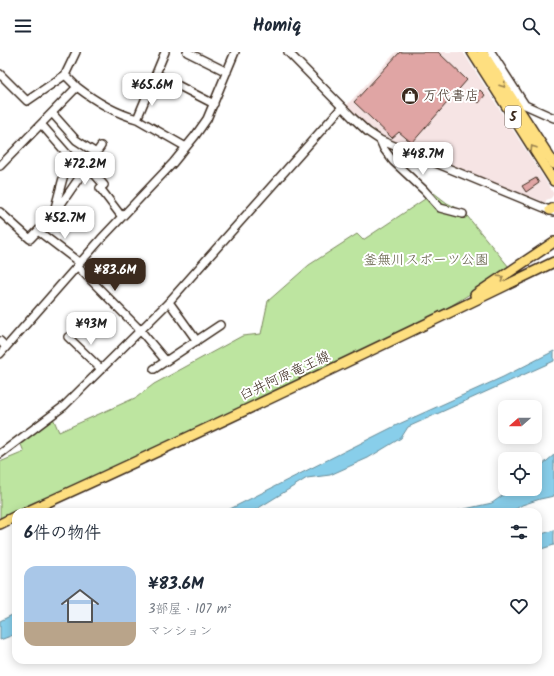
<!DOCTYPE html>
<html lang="ja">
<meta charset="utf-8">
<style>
:root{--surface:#fff;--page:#f2f2f3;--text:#1f2937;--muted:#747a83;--accent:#3b2a1e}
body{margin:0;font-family:Kalam,"Klee One",sans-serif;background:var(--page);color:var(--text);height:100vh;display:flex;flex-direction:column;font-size:15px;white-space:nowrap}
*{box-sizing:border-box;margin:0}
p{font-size:13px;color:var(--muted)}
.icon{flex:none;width:22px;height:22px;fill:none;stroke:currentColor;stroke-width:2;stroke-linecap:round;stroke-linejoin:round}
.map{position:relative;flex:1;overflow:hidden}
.sheet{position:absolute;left:12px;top:456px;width:530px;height:156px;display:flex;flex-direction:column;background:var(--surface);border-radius:12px;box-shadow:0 2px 10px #0003}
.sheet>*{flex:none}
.needle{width:26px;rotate:249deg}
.buttons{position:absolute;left:498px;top:348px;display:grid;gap:8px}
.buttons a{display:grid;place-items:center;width:44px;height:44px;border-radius:8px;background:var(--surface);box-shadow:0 2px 10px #0003;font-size:20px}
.price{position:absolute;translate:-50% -34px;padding:0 9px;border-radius:8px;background:#fff;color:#222;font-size:13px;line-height:26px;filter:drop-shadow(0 1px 2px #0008)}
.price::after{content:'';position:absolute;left:50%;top:24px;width:12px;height:9px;margin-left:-6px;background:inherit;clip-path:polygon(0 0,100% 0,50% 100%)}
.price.on{background:var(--accent);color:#fff}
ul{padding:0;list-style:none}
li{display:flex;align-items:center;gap:12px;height:100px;padding:0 12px}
li span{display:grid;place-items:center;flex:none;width:112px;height:80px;border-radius:12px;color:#555}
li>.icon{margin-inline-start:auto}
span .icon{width:48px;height:48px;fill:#fffc;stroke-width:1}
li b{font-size:17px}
h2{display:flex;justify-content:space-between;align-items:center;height:48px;padding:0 12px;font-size:17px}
header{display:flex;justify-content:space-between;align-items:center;height:52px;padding:0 12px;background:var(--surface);font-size:18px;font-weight:800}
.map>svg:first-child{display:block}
.built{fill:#f6e4e4}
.green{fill:#bde5a0;stroke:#7c885f}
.water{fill:#88ceea;stroke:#698c98}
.building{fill:#e0a5a4;stroke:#3b2a1e}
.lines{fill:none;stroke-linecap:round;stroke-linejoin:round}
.minor-casing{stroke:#3b2a1e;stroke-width:10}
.major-casing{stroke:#3b2a1e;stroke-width:12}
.minor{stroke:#fff;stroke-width:7}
.major{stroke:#fedf80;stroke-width:9}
.oneway{stroke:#9c844f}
.labels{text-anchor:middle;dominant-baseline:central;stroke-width:4;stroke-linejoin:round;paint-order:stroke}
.shield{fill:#fff;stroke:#766a62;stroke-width:1}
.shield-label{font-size:13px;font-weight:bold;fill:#3b2a1e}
.poi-label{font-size:14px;fill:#3b2a1e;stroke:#fff;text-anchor:start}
.park-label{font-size:14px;fill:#5c593e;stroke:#fff}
.street-label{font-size:14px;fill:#3b2a1e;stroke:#fff}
</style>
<header><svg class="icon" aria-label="menu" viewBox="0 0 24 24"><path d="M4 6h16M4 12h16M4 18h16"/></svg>Homiq<svg class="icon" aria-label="search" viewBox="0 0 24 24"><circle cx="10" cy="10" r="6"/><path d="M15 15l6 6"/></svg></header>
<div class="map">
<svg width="554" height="624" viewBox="0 0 554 624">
<rect width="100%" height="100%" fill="#fff"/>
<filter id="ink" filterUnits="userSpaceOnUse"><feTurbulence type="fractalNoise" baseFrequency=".025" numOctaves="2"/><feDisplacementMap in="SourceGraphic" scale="8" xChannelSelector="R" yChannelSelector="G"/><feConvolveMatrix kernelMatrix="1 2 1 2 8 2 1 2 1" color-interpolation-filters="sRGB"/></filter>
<g filter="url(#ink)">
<path class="built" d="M 396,0 L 463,0 L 554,142 L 551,146 L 546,148 L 546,151 L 424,103 L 381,83 L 355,63 L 347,53 Z"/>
<path class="green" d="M 434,141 L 447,151 L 463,159 L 509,215 L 486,232 L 441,260 L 285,336 L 0,467 L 0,410 L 24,400 L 20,390 L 53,366 L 59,380 L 137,345 L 154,332 L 242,284 L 261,282 L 268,249 L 309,213 L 357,182 L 363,188 Z"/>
<path class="water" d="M 554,299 L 554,309 L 408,375 L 401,386 L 368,406 L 330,423 L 307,426 L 252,460 L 224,460 L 399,372 L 503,325 Z
M 554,403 L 554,444 L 540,447 L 522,453 L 511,460 L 451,460 L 492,451 L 512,437 L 535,437 L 535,419 Z
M 554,478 L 554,493 L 538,498 L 538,482 L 542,482 Z
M 16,561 L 16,582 L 0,588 L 0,569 Z"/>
<path class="building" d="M 400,0 L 438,0 L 467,28 L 412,91 L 399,80 L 392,86 L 354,50 Z
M 480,38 L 485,43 L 479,51 L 473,46 Z
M 536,126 L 539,131 L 526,140 L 522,134 Z"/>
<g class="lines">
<defs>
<path id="minor" d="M 165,0 L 137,67 L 186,95
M 187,0 L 227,20
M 288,0 L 353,66 L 368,80 L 380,88 L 554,160
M 491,0 L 525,53 L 554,66
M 0,22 L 27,49 L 65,23
M 156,22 L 214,52
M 77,35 C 95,49 115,61 137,67
M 52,61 L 76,88 L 96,101
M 380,88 L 384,97 L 393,109 L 424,138 L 440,156 L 463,162
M 0,114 L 77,35 L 65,23 L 76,0
M 87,114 L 104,133 L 100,136 L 122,165
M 57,158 L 101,94
M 0,160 L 30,187 L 53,163 L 69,104 L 41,72
M 38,179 L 80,211
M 77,214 L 140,278 L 166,309
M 169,250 L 197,289
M 68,285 L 101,317
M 0,289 L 6,295
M 0,302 L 101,187 L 173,111 L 195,84 L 207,67 L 235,0
M 154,317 L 220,273
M 0,402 L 64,354 L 167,252 L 342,55"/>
<path id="major" d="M 472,0 L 554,129
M 482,0 L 554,112
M 550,158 L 554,156
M 475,243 L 554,190
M 26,460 C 203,380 379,295 554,210
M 0,472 L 16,464"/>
</defs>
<use href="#minor" class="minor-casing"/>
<use href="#major" class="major-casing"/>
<use href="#minor" class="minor"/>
<use href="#major" class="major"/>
</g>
<defs><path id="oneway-chevron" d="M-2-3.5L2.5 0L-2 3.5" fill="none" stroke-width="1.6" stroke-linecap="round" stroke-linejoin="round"/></defs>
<g class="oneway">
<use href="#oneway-chevron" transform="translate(503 33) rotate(57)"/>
<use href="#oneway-chevron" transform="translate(533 96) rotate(-122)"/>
<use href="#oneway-chevron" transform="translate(501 226) rotate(-34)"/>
</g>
</g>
<defs>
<symbol id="shop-disc" viewBox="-11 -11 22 22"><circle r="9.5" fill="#3b2a1e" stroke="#fff"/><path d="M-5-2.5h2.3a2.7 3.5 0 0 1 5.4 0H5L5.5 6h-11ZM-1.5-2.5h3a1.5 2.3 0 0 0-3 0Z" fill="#fff"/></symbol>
</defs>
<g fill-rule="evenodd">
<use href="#shop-disc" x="400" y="34" width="20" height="20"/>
</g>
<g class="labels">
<rect class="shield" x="505" y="54" width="16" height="22" rx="3"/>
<g class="shield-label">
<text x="513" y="65">5</text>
</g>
<g class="poi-label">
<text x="423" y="44">万代書店</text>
</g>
<g class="park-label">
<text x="426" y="208">釜無川スポーツ公園</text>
</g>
<g class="street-label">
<text transform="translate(285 324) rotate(-25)">臼井阿原竜王線</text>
</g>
</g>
</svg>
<div class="buttons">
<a><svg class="needle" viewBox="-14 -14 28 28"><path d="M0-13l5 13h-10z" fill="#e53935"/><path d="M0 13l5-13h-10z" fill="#747a83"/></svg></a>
<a><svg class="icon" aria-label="locate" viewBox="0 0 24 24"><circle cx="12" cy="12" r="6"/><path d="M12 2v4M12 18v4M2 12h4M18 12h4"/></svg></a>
</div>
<b class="price" style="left:152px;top:55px">¥65.6M</b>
<b class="price" style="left:423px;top:124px">¥48.7M</b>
<b class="price" style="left:85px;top:134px">¥72.2M</b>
<b class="price" style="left:65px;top:188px">¥52.7M</b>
<b class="price on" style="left:115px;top:240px">¥83.6M</b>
<b class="price" style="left:91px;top:294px">¥93M</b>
<section class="sheet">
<h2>6件の物件<svg class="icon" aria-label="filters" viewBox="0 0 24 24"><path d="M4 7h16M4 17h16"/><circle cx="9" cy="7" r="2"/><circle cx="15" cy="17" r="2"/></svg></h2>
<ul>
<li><span style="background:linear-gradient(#a9c7e8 70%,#b9a48a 0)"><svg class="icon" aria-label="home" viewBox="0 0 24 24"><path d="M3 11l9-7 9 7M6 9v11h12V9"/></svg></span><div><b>¥83.6M</b><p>3部屋 · 107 m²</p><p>マンション</p></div><svg class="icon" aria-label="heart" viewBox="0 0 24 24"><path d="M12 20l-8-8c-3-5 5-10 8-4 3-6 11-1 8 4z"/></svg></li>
</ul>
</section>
</div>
